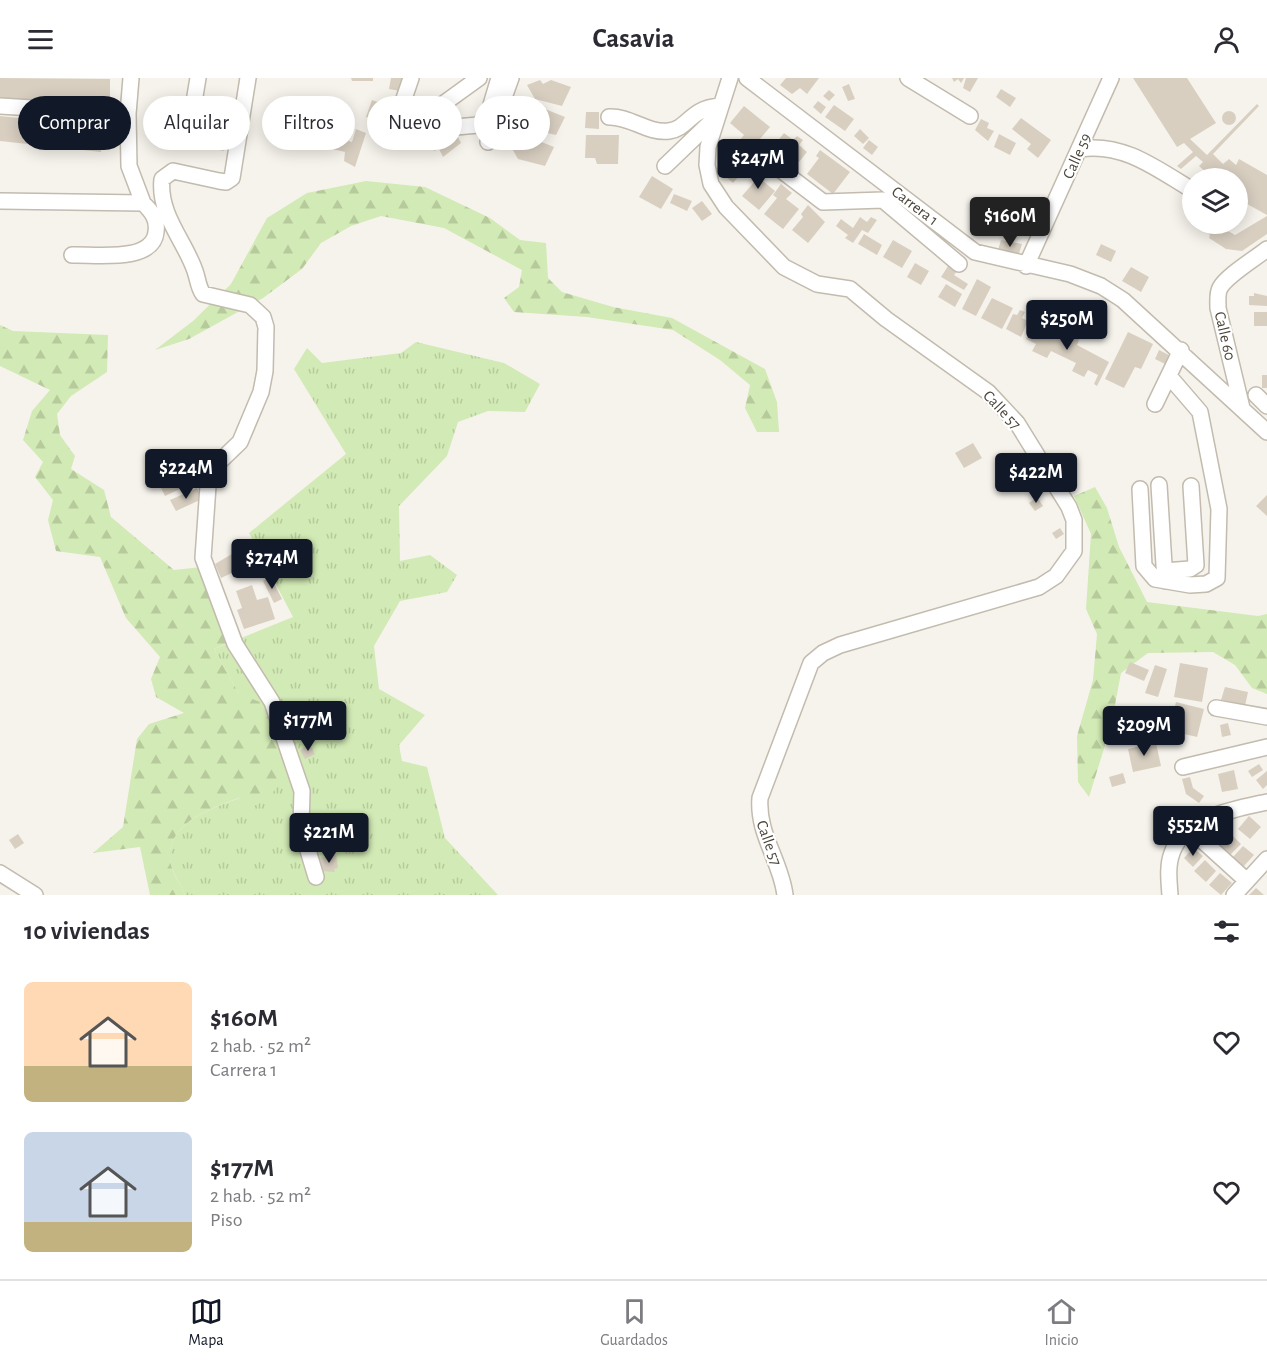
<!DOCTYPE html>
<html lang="es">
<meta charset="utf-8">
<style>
:root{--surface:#fff;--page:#f2f2f3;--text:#2b2b33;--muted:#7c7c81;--line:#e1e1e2;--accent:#111827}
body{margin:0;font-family:"Alegreya Sans",sans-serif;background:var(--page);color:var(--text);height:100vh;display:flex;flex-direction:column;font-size:22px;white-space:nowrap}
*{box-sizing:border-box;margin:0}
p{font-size:20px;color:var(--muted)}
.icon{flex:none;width:33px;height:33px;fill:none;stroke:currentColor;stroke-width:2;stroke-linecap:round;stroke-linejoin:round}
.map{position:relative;height:817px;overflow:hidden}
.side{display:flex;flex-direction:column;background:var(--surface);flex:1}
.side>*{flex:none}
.guide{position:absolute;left:18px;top:18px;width:600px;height:54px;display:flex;gap:12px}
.buttons{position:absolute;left:1182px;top:90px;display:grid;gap:12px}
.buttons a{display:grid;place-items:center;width:66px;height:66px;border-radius:50%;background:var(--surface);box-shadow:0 3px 15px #0003;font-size:30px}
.price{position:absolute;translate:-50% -51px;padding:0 14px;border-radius:6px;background:var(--accent);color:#fff;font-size:20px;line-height:39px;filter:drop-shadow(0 2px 3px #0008)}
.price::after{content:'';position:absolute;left:50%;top:36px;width:18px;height:14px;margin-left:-9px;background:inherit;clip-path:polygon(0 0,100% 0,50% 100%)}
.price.active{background:#222;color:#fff}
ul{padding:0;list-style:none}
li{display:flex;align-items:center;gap:18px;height:150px;padding:0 24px}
li span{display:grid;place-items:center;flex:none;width:168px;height:120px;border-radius:9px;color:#555}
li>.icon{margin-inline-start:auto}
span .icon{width:72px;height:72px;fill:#fffc;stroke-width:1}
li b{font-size:26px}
h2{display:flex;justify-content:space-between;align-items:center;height:72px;padding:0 24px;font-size:26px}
.pill{padding:0 21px;border-radius:27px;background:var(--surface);box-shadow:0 3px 15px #0003;font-size:21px;line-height:54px}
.pill.active{background:var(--accent);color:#fff}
header{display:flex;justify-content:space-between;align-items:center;height:78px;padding:0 24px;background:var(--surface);font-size:27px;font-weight:600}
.tabs{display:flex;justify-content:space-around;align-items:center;height:84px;border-top:2px solid var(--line);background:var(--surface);font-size:16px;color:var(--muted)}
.tabs a{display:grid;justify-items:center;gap:3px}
.tabs .active{color:var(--accent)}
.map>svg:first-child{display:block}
.grass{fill:url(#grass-tufts)}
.forest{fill:url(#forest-firs)}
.building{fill:#d8cfc1}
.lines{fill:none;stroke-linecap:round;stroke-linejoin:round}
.minor-casing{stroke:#c2bbae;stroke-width:18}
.minor{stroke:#fff;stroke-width:15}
.labels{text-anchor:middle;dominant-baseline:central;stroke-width:4.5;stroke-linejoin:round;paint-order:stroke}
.street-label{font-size:16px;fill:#4b4439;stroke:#fff}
</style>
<header><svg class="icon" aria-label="menu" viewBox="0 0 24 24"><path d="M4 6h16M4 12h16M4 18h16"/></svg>Casavia<svg class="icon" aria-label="person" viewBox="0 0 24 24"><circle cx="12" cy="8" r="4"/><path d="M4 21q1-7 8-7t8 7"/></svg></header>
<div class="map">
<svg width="1267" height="817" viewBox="0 0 1267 817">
<defs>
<pattern id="grass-tufts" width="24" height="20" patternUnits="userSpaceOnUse" patternTransform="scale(1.5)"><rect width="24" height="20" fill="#d2eab5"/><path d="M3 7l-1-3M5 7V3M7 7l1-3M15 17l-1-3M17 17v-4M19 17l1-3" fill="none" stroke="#b6ca9c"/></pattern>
<pattern id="forest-firs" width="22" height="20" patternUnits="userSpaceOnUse" patternTransform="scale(1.5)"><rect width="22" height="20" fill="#d2eab5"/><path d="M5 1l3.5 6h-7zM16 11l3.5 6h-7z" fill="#b6ca9c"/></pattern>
</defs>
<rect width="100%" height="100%" fill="#f6f3ec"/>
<path class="grass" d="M 416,264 L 504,285 L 540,306 L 525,334 L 488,333 L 458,344 L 447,378 L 399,428 L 400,483 L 430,477 L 457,497 L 447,514 L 400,523 L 374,568 L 379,611 L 425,637 L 399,667 L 402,683 L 427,689 L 445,760 L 498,817 L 185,817 C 181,807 171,792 170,782 C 167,744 212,730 240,720 L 239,616 L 214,571 L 293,539 L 249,455 L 346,376 L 294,291 L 307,270 L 322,285 L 401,275 Z"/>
<path class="forest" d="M 366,103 L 425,109 L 490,140 L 520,162 L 546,165 L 548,200 L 562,214 L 613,229 L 672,240 L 765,291 L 777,324 L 779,354 L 757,354 L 745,330 L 750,307 L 720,282 L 673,252 L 587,239 L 514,234 L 504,220 L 519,209 L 522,192 L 444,150 L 381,138 L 351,148 L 321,165 L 302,191 L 263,220 L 189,261 L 155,272 L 193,243 L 231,206 L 267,140 L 307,115 Z
M 0,247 L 13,253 L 108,257 L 107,294 L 71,318 L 57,336 L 60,357 L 75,378 L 71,391 L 104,412 L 111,439 L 174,492 L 202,489 L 232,563 L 214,571 L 239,616 L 265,626 L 284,682 L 271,721 L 251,729 L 239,720 C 212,730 167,744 170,782 C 171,793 181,807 185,817 L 150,817 L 140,769 L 93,775 L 123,749 L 137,661 L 149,646 L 184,635 L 156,619 L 151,601 L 160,579 L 126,540 L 100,479 L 56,473 L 48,442 L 53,422 L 35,399 L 43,384 L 23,362 L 32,333 L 50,312 L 0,288 Z
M 1095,409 L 1107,430 L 1119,469 L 1147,524 L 1258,538 L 1267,536 L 1267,616 L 1252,610 L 1235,587 L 1213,574 L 1148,575 L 1121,595 L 1111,648 L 1089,719 L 1078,704 L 1077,658 L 1093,602 L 1097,556 L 1086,531 L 1091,456 L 1074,418 Z"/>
<path class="building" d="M 0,0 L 110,1 L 110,28 L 0,21 Z
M 351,0 L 373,0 L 373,3 L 352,3 Z
M 391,0 L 403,0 L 400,13 L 389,11 Z
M 786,0 L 819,0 L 807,16 L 800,10 L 792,16 L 780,7 Z
M 952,0 L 964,0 L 961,5 L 958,1 L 954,4 Z
M 966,0 L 978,0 L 970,14 L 963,10 Z
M 1133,0 L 1187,0 L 1216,45 L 1190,61 L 1207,77 L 1257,26 L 1259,28 L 1213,76 L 1223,86 L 1229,81 L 1236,87 L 1239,81 L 1267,97 L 1267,137 L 1238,121 L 1238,100 L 1212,100 L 1199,88 L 1203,84 L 1196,78 L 1181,91 L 1177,88 L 1193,74 L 1184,65 L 1177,69 Z
M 540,2 L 543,6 L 551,2 L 571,9 L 562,28 L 535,21 L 527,7 Z
M 849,6 L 855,21 L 848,23 L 842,9 Z
M 1001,11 L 1016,20 L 1010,29 L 996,19 Z
M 829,12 L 835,17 L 829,23 L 823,18 Z
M 372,22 L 394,30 L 390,42 L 381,39 L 379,43 L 366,39 Z
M 818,23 L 826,29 L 821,36 L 813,29 Z
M 834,27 L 854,41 L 845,53 L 825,39 Z
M 744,28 L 770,49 L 749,74 L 755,79 L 733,105 L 717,91 L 744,57 L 730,45 Z
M 534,31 L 537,35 L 545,31 L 565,39 L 556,57 L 529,51 L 521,37 Z
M1222 40a7 7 0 1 1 14 0a7 7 0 1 1-14 0Z
M 586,34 L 599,34 L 599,51 L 585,50 Z
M 0,38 L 103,49 L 101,74 L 0,63 Z
M 1021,40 L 1051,62 L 1038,80 L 1027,71 L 1031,66 L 1012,51 Z
M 981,41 L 989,45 L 987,50 L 994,53 L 988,63 L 975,52 Z
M 204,42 L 222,44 L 227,50 L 224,73 L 196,67 Z
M 436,50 L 439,56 L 445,52 L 448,58 L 456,55 L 461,65 L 443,79 L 439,71 L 434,73 L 429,63 L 433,61 L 429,53 Z
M 356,51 L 366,55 L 355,89 L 344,83 L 345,74 L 328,70 L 332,58 L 352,64 Z
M 860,51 L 869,60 L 863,66 L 854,58 Z
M 784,55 L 793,62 L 797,58 L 803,62 L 799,67 L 807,74 L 799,84 L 791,77 L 788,81 L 773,69 Z
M 999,56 L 1016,65 L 1010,77 L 994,69 Z
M 586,57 L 619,57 L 618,86 L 597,86 L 595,80 L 585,80 Z
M 534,61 L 554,69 L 545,88 L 518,81 L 510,67 L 523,62 L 526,66 Z
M 869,62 L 878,69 L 872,77 L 863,70 Z
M 820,72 L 850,94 L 833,116 L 807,96 L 819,80 L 816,78 Z
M 756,88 L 763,94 L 758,99 L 775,113 L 759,132 L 742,118 L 755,103 L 748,97 Z
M 652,98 L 673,111 L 661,131 L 639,119 Z
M 781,106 L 792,115 L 786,121 L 799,131 L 783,151 L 764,136 L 777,120 L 773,117 Z
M 674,116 L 692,123 L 687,133 L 670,125 Z
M 702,123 L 712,136 L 702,143 L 692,130 Z
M 808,127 L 825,144 L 808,165 L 792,152 L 803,139 L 801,136 Z
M 1267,138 L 1267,156 L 1242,173 L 1226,171 L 1209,160 L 1210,157 L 1197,148 L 1220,146 L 1221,149 L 1235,157 Z
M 860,139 L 867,144 L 871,139 L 877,142 L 868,155 L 862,152 L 853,165 L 845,160 L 848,157 L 836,148 L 841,141 L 853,150 Z
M 864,156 L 882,167 L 877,177 L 858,166 Z
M 893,162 L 912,173 L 902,190 L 883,179 Z
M 1001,162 L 1022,166 L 1018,179 L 998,172 Z
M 1101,166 L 1116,173 L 1111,184 L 1096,177 Z
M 915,185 L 929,193 L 921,207 L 907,199 Z
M 948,188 L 957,193 L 954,197 L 968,206 L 964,212 L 941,199 Z
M 1131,189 L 1149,199 L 1141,214 L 1122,203 Z
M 977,201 L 991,209 L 976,238 L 962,231 Z
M 946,206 L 962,216 L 955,229 L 938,219 Z
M 1254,215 L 1267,218 L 1267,228 L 1249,227 L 1249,218 L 1254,218 Z
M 992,220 L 1013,230 L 1002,251 L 981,240 Z
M 1020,232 L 1025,234 L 1022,240 L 1028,243 L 1021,259 L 1006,251 L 1013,236 L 1017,237 Z
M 1254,234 L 1267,234 L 1267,248 L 1254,248 Z
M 1034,244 L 1065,259 L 1067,254 L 1080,260 L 1077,267 L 1109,284 L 1097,308 L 1094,306 L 1098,297 L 1088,292 L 1084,299 L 1072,293 L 1076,285 L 1051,273 L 1047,280 L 1032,273 L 1036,266 L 1026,261 Z
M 1128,254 L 1153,266 L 1141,291 L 1135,289 L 1124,310 L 1105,301 Z
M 1159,272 L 1169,277 L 1165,286 L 1155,281 Z
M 1262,297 L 1267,297 L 1267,310 L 1262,310 Z
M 973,365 L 982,380 L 964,390 L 955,375 Z
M 182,393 L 188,407 L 165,418 L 158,404 Z
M 197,410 L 202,421 L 176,433 L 170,422 Z
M 1267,417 L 1267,438 L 1256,428 Z
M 1037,419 L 1043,428 L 1035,433 L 1029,425 Z
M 1060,450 L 1064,456 L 1056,461 L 1052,455 Z
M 237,473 L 238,476 L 243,474 L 249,487 L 221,500 L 215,486 Z
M 271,499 L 282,521 L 274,525 L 263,503 Z
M 252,507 L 257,522 L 268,519 L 275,541 L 244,551 L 237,532 L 242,530 L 236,513 Z
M 1130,584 L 1149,592 L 1144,603 L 1125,595 Z
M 1180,585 L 1208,590 L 1202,624 L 1174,619 Z
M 1155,587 L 1167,591 L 1158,619 L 1145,615 Z
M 1225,609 L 1248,614 L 1245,628 L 1221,622 Z
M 1176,624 L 1204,631 L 1197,659 L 1180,655 L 1178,661 L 1171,659 L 1173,652 L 1169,651 Z
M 1228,645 L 1231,657 L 1222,659 L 1220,647 Z
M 1156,665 L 1161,688 L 1133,694 L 1128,671 Z
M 310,666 L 315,676 L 305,681 L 300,672 Z
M 1259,686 L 1263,692 L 1252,699 L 1248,693 Z
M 1234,692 L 1238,711 L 1222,714 L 1218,696 Z
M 1267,693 L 1267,707 L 1263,711 L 1256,702 Z
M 1123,695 L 1126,705 L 1112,709 L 1109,699 Z
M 1190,699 L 1193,710 L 1204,718 L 1199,725 L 1186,716 L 1182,701 Z
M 1249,738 L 1261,749 L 1250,761 L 1238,751 Z
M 1210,748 L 1213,751 L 1205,760 L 1202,757 Z
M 1217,751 L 1224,756 L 1215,768 L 1208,762 Z
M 18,756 L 24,765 L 15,771 L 9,762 Z
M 1231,756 L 1241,766 L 1230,777 L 1220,768 Z
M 1243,768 L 1254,777 L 1243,789 L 1233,779 Z
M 1193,770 L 1203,778 L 1193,789 L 1184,780 Z
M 336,777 L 338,790 L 334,791 L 335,794 L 321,793 L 319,780 Z
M 1205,782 L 1216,793 L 1206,804 L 1194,793 Z
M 1220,795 L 1232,805 L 1221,817 L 1209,807 Z
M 1256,810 L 1264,817 L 1249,817 Z"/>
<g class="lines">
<defs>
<path id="minor" d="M 248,0 L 232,100 L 226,104 L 219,103 L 173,93 L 162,101 C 158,136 185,163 195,193 C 198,201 198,209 203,216 L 250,227 L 263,239 L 266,249 L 265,293 L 261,314 L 240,364 L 215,388 L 208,408 L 203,480 L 235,566 L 272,624 L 284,660 L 302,713 L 301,749 L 316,799
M 479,0 L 443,26 L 445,36 L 456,49 L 478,47 L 488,37 L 499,0
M 730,0 L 708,69 L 707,87 L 711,106 L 726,129 L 784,189 L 817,206 L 850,211 L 886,241 L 988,314 L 1017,345 L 1069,429 L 1074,442 L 1074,473 L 1056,498 L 1039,509 L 840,567 L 823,575 L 811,585 L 760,720 C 757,756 781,783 785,817
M 747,0 L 975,174 L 1070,196 L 1101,208 L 1123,222 L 1267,354
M 908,0 L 970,38
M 0,28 L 128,36 L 131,0
M 609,39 C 630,38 648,56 669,53 C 689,50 689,31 719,28
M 190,48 L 198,0
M 392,56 L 411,0
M 488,64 L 511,0
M 1080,71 C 1123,64 1157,91 1192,112
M 756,73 L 823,124 L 883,122 L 959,186
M 665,88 L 715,40
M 0,123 L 143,125 L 129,88 L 128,36
M 72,177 C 95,176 153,185 156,154 C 158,141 152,134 143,125
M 1026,188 L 1111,0
M 1256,317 L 1267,328
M 1155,326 L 1181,272
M 1242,330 L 1218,230 C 1218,223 1217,215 1220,210 C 1226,198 1256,180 1267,171
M 1159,407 L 1165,503
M 1140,411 L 1144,488 L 1155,501 L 1190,507 L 1206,506 L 1217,500 L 1219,431 L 1200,334 L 1169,298
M 1164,493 L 1190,491 L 1196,487 L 1191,408
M 1216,630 L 1267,639
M 1183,689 L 1267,669
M 1204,764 L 1247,803
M 0,795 L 35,817
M 1170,817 C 1169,803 1167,788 1172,775 C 1184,739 1235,731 1267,724
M 1234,817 L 1267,781"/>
</defs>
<use href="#minor" class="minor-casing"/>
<use href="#minor" class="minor"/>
</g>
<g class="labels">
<g class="street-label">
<text transform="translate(1077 78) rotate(-66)">Calle 59</text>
<text transform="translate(915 128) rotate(37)">Carrera 1</text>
<text transform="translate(1225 258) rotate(77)">Calle 60</text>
<text transform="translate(1002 332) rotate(47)">Calle 57</text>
<text transform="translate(769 765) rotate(70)">Calle 57</text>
</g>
</g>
</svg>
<div class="buttons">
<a><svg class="icon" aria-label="layers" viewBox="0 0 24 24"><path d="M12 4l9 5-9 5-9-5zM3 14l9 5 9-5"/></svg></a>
</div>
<b class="price" style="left:758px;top:112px">$247M</b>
<b class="price active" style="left:1010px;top:170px">$160M</b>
<b class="price" style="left:1067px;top:273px">$250M</b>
<b class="price" style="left:186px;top:422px">$224M</b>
<b class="price" style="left:1036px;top:426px">$422M</b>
<b class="price" style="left:272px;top:512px">$274M</b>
<b class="price" style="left:308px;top:674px">$177M</b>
<b class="price" style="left:1144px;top:679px">$209M</b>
<b class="price" style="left:1193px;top:779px">$552M</b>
<b class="price" style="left:329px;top:786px">$221M</b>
<div class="guide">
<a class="pill active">Comprar</a>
<a class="pill">Alquilar</a>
<a class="pill">Filtros</a>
<a class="pill">Nuevo</a>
<a class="pill">Piso</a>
</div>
</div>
<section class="side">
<h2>10 viviendas<svg class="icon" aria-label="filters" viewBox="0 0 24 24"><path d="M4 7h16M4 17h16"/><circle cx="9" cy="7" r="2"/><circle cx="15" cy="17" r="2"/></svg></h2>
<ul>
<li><span style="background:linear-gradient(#ffd9b3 70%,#c2b280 0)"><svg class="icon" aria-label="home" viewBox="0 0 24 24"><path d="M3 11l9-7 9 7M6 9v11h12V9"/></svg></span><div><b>$160M</b><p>2 hab. · 52 m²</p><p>Carrera 1</p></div><svg class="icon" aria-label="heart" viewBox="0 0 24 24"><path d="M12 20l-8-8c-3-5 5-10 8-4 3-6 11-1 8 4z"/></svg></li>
<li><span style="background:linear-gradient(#c9d6e8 75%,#c2b280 0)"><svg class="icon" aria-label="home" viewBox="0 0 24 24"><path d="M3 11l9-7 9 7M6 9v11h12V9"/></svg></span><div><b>$177M</b><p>2 hab. · 52 m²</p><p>Piso</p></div><svg class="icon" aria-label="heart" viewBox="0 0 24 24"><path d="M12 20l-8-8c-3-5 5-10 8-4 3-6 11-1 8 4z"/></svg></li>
</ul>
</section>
<nav class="tabs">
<a class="active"><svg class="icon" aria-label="map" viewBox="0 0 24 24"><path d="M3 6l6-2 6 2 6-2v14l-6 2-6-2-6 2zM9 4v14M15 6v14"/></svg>Mapa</a>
<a><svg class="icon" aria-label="saved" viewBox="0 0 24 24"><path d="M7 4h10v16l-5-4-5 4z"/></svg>Guardados</a>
<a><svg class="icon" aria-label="home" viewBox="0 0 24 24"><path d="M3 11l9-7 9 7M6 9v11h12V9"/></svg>Inicio</a>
</nav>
